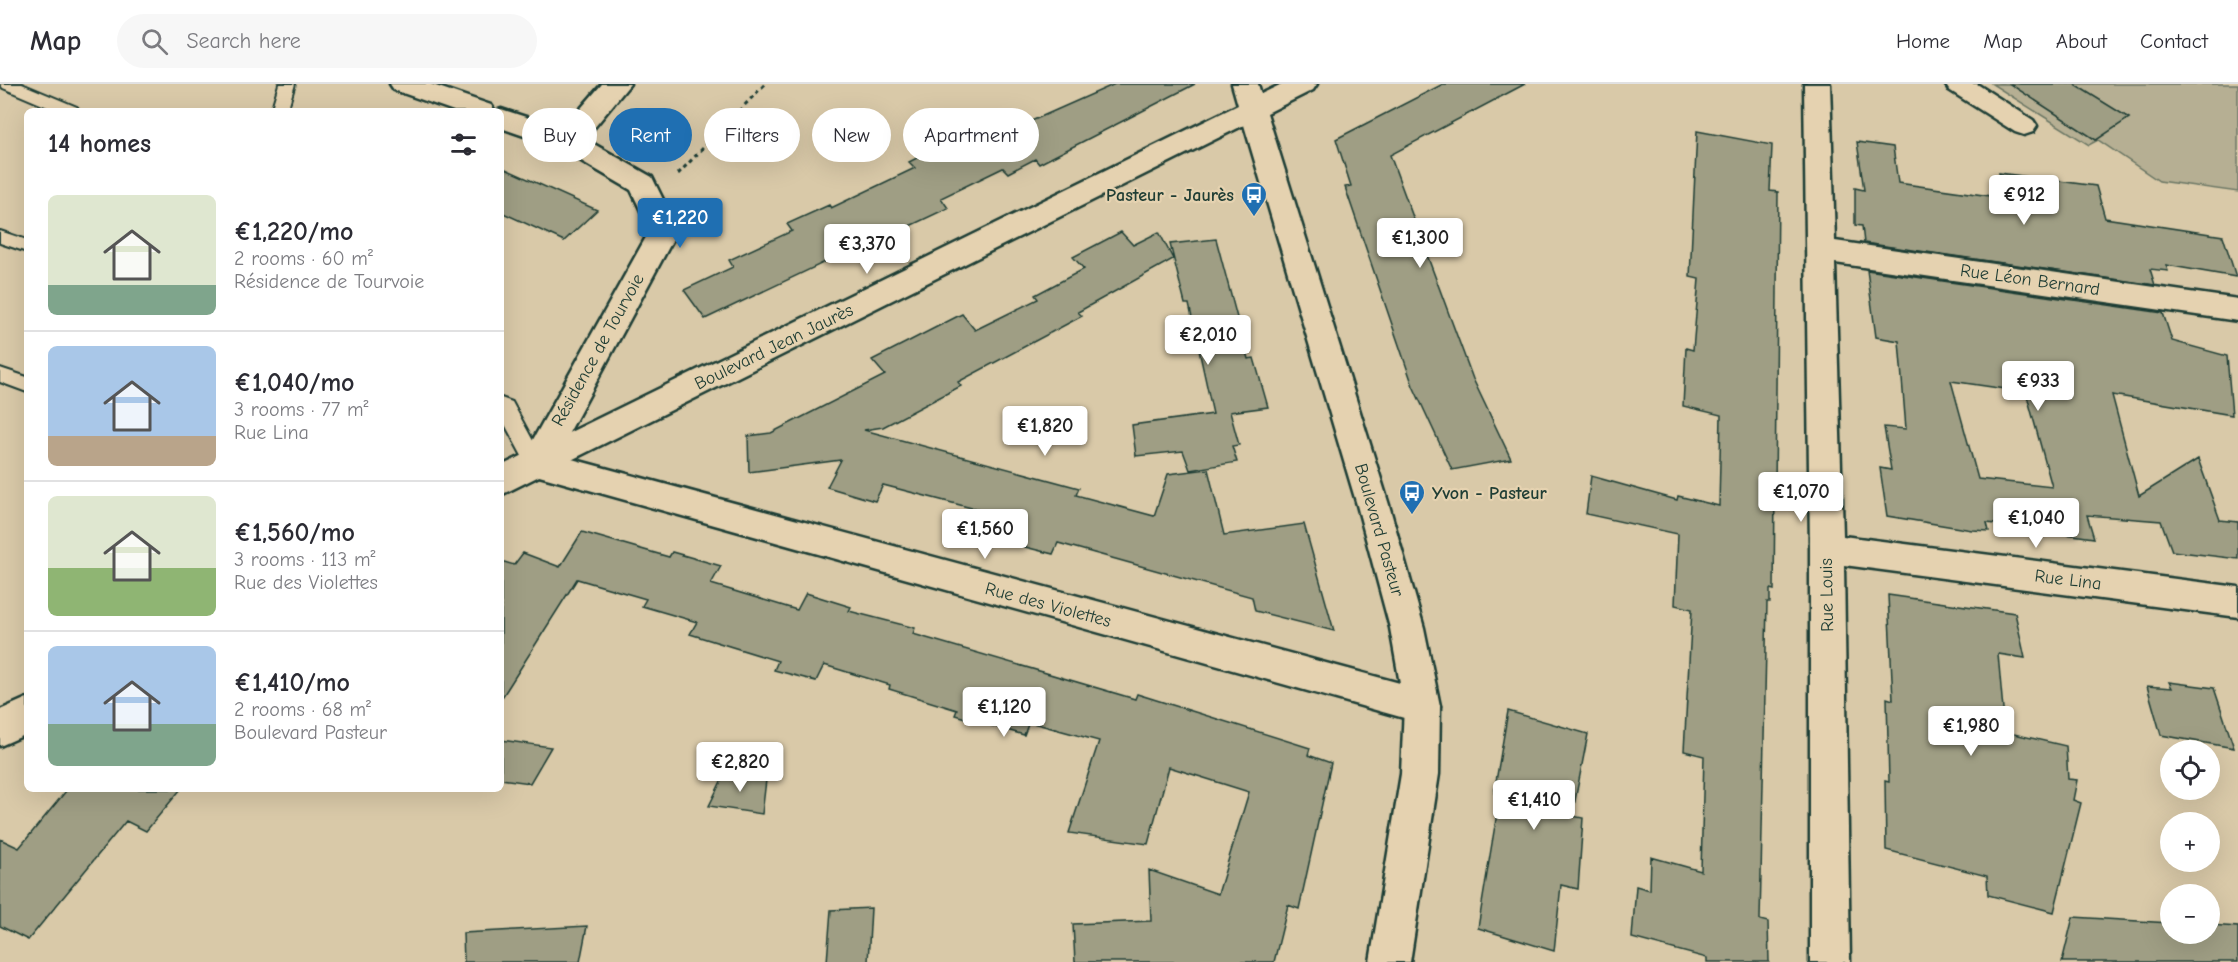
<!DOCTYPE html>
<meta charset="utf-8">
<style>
:root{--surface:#fff;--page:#f7f7f7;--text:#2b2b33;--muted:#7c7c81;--line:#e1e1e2;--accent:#1f6fb2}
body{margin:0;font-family:"Comic Neue",sans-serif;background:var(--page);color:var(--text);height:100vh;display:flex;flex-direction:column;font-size:22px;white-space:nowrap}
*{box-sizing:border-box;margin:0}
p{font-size:20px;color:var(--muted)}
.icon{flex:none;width:33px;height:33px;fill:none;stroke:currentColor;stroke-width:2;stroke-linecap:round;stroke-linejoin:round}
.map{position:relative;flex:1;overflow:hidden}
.panel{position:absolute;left:24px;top:24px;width:480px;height:684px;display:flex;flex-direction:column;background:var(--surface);border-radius:9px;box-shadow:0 6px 24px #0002}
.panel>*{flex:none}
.top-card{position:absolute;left:522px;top:24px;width:570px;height:54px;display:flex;gap:12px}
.buttons{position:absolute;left:2160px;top:656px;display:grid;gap:12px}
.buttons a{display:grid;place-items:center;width:60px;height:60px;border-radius:50%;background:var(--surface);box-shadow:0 6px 24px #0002;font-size:30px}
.price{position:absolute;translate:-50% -51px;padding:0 14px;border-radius:6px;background:#fff;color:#222;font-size:20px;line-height:39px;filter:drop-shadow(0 2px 3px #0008)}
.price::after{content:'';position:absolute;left:50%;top:36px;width:18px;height:14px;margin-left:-9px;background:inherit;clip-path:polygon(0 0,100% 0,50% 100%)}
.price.current{background:var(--accent);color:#fff}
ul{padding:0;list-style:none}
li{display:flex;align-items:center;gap:18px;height:150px;padding:0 24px}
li+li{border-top:2px solid var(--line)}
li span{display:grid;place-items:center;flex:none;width:168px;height:120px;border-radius:9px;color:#555}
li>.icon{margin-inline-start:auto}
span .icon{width:72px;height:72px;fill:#fffc;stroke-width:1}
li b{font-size:26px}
h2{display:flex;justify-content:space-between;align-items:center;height:72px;padding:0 24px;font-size:26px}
.pill{padding:0 21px;border-radius:27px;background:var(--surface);box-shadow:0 6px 24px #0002;font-size:21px;line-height:54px}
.pill.current{background:var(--accent);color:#fff}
header{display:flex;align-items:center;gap:36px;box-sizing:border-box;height:84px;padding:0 30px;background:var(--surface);border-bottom:2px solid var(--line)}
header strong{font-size:28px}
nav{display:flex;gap:33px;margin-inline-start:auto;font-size:21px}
.search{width:420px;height:54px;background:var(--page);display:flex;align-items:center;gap:15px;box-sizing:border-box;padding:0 21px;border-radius:33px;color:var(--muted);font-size:22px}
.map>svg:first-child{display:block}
.green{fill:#b6af93;stroke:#6a7664;stroke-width:1.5}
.building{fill:#9f9e84;stroke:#1f3d34;stroke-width:1.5;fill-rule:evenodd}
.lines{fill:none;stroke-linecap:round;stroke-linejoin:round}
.lane-casing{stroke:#1f3d34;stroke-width:4}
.street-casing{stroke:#1f3d34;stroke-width:5}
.secondary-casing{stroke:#1f3d34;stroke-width:5}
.path{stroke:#1f3d34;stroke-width:3;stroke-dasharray:4 4;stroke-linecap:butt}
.lane{fill:#e5d2b0;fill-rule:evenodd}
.street{fill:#e5d2b0;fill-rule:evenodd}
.secondary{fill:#e5d2b0;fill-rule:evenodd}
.labels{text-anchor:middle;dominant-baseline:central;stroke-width:4.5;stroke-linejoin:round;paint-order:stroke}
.poi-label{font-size:18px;font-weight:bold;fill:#1f3d34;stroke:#e5d2b0;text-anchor:end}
.street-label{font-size:18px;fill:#1f3d34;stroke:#e5d2b0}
</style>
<header>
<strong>Map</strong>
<div class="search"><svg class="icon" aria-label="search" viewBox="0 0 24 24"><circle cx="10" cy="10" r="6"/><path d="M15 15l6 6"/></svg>Search here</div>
<nav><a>Home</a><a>Map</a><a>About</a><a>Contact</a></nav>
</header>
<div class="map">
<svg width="2238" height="878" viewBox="0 0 2238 878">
<rect width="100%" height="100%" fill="#d9c9a8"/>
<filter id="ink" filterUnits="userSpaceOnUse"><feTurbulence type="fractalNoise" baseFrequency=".0167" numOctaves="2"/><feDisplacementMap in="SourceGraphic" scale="12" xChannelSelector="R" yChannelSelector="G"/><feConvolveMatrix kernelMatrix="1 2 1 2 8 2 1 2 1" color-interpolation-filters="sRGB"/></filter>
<g filter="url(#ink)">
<path class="green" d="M 1992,0 L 2010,0 L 2098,55 L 2129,34 L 2074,0 L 2238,0 L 2238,108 L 2159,97 L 2098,56 L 2089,61 Z"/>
<path class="building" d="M 1115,0 L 1195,0 L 1039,80 L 1035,75 L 1008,89 L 1003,84 L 941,114 L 948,124 L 863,164 L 861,161 L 705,235 L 684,206 L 733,183 L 729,176 L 792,147 L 787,140 L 829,121 L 831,124 L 915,84 L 909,78 L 923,71 L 922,69 L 984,40 L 987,44 L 1002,37 L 1011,46 Z
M 1443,0 L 1525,0 L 1390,71 L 1473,295 L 1511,375 L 1452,386 L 1413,302 L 1345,103 L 1351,102 L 1336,55 Z
M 2010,0 L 2074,0 L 2129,34 L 2096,56 Z
M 1697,47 L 1772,61 L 1770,107 L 1778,108 L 1774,506 L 1770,505 L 1770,518 L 1767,518 L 1760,836 L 1768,838 L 1769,878 L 1707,878 L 1707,874 L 1632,854 L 1636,802 L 1650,806 L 1651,773 L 1701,787 L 1704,672 L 1684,667 L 1692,525 L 1675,521 L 1678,450 L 1586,430 L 1591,392 L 1677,416 L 1678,412 L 1719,422 L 1721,331 L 1683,322 L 1686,264 L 1693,266 L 1699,195 L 1690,193 Z
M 1857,58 L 1893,63 L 1898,99 L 2005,114 L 1999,89 L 2096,102 L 2105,134 L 2223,152 L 2236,193 L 2166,181 L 2168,187 L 2150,185 L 2155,201 L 1864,159 L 1862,142 L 1855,141 L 1855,104 L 1864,106 Z
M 501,83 L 597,126 L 564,157 L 501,128 Z
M 1121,148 L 1133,161 L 1159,148 L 1173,175 L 1078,228 L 1082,232 L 958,298 L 961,302 L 883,343 L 864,346 L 1079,404 L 1076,411 L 1154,432 L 1168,390 L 1208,385 L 1224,451 L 1304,440 L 1334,547 L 1255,527 L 1252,513 L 1058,459 L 1053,470 L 1009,459 L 1017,439 L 981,430 L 983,427 L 883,401 L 875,417 L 827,403 L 841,376 L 749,388 L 748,352 L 771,349 L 885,291 L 872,276 L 962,230 L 975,246 L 1038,215 L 1035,211 L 1084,185 L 1073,173 Z
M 1216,155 L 1248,275 L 1254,274 L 1268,323 L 1230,328 L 1239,361 L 1232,362 L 1237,378 L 1190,386 L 1183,367 L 1136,372 L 1132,341 L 1213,330 L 1189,220 L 1185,220 L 1170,160 Z
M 1867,186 L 2163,229 L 2172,257 L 2227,272 L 2232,331 L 2112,311 L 2139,412 L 2198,375 L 2220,436 L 2238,438 L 2238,475 L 2172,467 L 2161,437 L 2087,431 L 2094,454 L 1987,439 L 1989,447 L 1972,446 L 1887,432 L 1880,384 L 1891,386 L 1884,343 L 1906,345 L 1899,257 L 1876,253 ZM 1951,297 L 2026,308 L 2052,403 L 1978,395 Z
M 582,448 L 669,473 L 672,468 L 721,482 L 711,500 L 797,526 L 806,509 L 851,523 L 849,527 L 915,544 L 913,550 L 1135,615 L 1137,610 L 1310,664 L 1308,671 L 1331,679 L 1299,825 L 1288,821 L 1274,878 L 1075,878 L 1073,840 L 1151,837 L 1149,786 L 1218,810 L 1249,708 L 1169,683 L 1148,760 L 1069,749 L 1099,657 L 1029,638 L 1024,651 L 955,631 L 957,626 L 889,605 L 890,601 L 824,581 L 816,597 L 774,586 L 778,577 L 690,550 L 697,538 L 642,522 L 646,515 L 577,495 L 501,615 L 501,477 L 514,481 L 523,469 L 560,483 Z
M 1888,511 L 2015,529 L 2025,574 L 1998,570 L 2005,648 L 2066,662 L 2068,695 L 2077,696 L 2073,716 L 2081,719 L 2054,828 L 1988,811 L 1987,792 L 1886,766 L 1885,697 L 1889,698 L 1887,614 L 1893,616 Z
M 2169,598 L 2214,604 L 2234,664 L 2161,651 L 2147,602 L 2172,604 Z
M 1508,627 L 1588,650 L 1572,732 L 1583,734 L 1578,805 L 1561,801 L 1554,867 L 1478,844 L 1500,711 L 1494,709 Z
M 501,656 L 551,663 L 530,699 L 501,695 Z
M 726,687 L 766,696 L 762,730 L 709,722 Z
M 62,705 L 181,705 L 146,747 L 126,737 L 28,856 L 0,842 L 0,755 L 19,764 L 66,707 Z
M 871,824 L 868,878 L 827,878 L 831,826 Z
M 2073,833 L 2170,839 L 2170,849 L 2210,849 L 2210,841 L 2238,843 L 2238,878 L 2062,878 Z
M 587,842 L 580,878 L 464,878 L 463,849 Z"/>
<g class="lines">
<defs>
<path id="lane" d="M 0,0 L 22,0 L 77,23 L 79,27 L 57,27 L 3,4 Z
M 279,0 L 295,0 L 287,27 L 271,27 Z
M 0,147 L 27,156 L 27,168 L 0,159 Z
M 0,284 L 27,293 L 27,308 L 0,298 Z
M 501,314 L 512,318 L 545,379 L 543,385 L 536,387 L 529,385 L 501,333 Z"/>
<path id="street" d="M 390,0 L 430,0 L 491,21 L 495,27 L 501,25 L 563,45 L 602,0 L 630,0 L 585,55 L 652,93 L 678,146 L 557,371 L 1422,605 L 1435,610 L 1440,622 L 1435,634 L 1422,639 L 525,388 L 520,379 L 525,370 L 650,146 L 631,106 L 559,64 L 501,44 L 501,27 L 454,27 L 394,6 Z
M 1804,0 L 1830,0 L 1835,157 L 2238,215 L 2238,237 L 1835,179 L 1843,452 L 2238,503 L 2238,533 L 1844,481 L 1850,878 L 1810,878 L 1810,464 Z
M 1945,0 L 1977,0 L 2033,36 L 2037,42 L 2033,48 L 2024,51 L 2015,48 L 1949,6 Z"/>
<path id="secondary" d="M 1232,0 L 1258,0 L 1261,10 L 1282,0 L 1317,0 L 1313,6 L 1267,29 L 1389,421 L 1424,544 L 1440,622 L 1439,690 L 1410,878 L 1370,878 L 1401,690 L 1404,622 L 1390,544 L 1357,421 L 1244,41 L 501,411 L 501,382 L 1238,21 Z
M 27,614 L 27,650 L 0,662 L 0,626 Z"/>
</defs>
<use href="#lane" class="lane-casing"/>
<use href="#street" class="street-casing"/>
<use href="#secondary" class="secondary-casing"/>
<path class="path" d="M 678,90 L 765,0"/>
<use href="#lane" class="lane"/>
<use href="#street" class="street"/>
<use href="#secondary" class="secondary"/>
</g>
</g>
<defs>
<symbol id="bus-pin" viewBox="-11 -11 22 30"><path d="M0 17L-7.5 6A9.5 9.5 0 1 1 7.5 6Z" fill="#1f6fb2" stroke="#e5d2b0"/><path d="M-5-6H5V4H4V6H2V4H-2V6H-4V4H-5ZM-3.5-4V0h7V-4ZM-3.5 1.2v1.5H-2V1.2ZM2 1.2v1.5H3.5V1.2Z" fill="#fff"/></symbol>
</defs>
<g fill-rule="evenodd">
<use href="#bus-pin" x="1239" y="96" width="30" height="40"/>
<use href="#bus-pin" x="1397" y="394" width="30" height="40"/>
</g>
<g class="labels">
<g class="poi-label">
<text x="1234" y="111">Pasteur - Jaurès</text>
<text x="1432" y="409" text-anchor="start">Yvon - Pasteur</text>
</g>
<g class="street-label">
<text transform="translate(2030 196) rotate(8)">Rue Léon Bernard</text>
<text transform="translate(774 263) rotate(-26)">Boulevard Jean Jaurès</text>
<text transform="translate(598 266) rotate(-61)">Résidence de Tourvoie</text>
<text transform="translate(1379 446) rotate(74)">Boulevard Pasteur</text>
<text transform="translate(2068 496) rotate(7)">Rue Lina</text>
<text transform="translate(1827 511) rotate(-91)">Rue Louis</text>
<text transform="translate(1048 521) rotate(15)">Rue des Violettes</text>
</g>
</g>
</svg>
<div class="buttons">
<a><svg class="icon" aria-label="locate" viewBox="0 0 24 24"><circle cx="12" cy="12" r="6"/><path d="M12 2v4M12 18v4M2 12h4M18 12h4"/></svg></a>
<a>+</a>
<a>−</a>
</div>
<b class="price" style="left:2024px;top:142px">€912</b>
<b class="price current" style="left:680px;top:165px">€1,220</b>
<b class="price" style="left:1420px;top:185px">€1,300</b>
<b class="price" style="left:867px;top:191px">€3,370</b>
<b class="price" style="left:1208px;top:282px">€2,010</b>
<b class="price" style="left:2038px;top:328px">€933</b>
<b class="price" style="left:1045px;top:373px">€1,820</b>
<b class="price" style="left:1801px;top:439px">€1,070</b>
<b class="price" style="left:2036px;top:465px">€1,040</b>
<b class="price" style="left:985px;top:476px">€1,560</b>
<b class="price" style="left:1004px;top:654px">€1,120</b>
<b class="price" style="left:1971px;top:673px">€1,980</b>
<b class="price" style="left:740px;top:709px">€2,820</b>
<b class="price" style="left:1534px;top:747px">€1,410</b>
<div class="top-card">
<a class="pill">Buy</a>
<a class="pill current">Rent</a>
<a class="pill">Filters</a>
<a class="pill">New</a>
<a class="pill">Apartment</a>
</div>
<section class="panel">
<h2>14 homes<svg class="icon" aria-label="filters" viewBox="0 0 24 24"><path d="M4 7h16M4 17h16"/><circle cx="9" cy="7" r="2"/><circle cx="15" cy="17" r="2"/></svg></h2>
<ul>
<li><span style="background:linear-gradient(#dfe7d0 75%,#7fa58c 0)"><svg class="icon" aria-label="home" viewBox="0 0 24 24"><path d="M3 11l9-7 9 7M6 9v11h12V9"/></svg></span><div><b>€1,220/mo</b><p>2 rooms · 60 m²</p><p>Résidence de Tourvoie</p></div></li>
<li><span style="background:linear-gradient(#a9c7e8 75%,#b9a48a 0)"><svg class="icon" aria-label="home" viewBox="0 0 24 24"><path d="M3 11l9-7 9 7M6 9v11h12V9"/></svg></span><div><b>€1,040/mo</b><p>3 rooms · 77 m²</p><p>Rue Lina</p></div></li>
<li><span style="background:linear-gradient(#dfe7d0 60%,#8fb573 0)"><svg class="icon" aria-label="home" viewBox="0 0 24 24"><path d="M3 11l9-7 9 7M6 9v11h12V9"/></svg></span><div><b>€1,560/mo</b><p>3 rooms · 113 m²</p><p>Rue des Violettes</p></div></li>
<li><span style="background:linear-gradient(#a9c7e8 65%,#7fa58c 0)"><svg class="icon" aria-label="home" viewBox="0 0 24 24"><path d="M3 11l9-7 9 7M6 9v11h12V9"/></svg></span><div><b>€1,410/mo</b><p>2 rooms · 68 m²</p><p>Boulevard Pasteur</p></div></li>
</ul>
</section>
</div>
